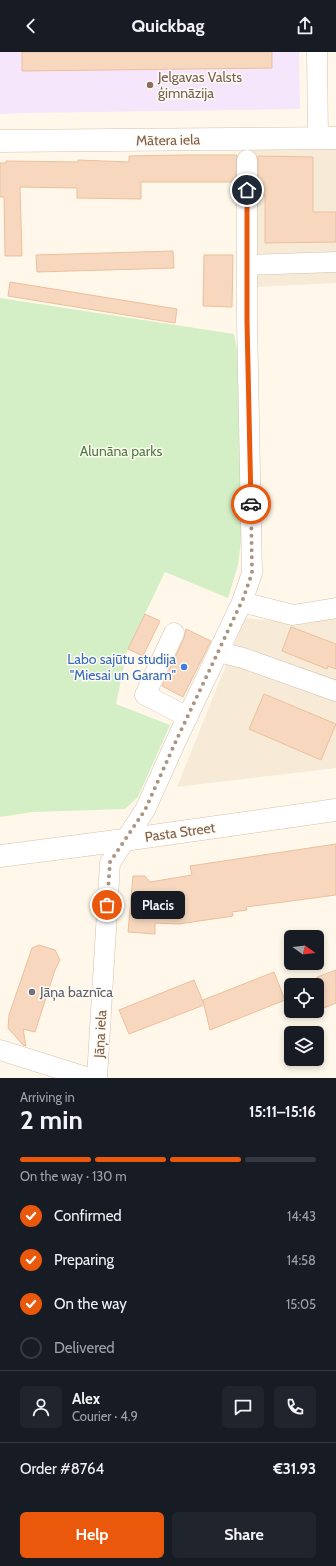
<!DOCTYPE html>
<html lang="en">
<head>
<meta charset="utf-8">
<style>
	body { margin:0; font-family:Cabin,sans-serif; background:#20242c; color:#f1f3f6; height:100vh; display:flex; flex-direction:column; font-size:15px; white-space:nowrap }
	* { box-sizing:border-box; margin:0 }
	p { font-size:13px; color:#9ea1a6 }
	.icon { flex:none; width:22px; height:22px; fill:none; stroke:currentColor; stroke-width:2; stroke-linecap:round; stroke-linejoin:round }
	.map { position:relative; height:1026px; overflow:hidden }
	.sheet { display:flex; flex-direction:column; background:#171b24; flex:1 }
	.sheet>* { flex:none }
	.needle { width:26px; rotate:105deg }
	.tools { position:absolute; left:284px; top:878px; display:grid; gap:8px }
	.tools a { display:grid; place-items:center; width:40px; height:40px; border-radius:6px; background:#171b24; box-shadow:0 2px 6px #0003; font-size:20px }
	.pin { position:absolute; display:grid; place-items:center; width:34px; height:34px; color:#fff; margin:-17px; border:2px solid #fff; border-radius:50%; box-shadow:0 1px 4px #0007 }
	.courier { position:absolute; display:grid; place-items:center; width:40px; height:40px; margin:-20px; border:3px solid #ea580c; border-radius:50%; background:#fff; color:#222; box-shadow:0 1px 5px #0007 }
	.bubble { position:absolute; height:28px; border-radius:6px; background:#171b24; box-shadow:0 2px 6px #0003; font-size:13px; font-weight:700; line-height:28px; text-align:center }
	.summary em { font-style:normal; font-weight:700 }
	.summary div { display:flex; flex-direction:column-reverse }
	.summary { display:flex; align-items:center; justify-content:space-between; height:68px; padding:0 20px }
	h1 { font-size:26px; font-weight:700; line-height:30px }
	.bar { display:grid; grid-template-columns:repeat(4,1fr); gap:6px 4px; align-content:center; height:48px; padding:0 20px }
	.bar i { height:5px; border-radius:3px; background:#363941 }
	.bar .selected { background:#ea580c }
	.bar p { grid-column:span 4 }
	.line { display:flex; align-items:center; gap:10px; padding:0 20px; border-top:1px solid #363941 }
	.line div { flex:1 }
	.round { display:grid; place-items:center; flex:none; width:42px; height:42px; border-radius:6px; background:#20242c }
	ol { padding:0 20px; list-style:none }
	li { display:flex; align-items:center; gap:12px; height:44px }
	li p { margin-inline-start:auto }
	li .icon { padding:4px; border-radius:50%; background:#ea580c; color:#fff; stroke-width:4 }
	li:last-child { color:#9ea1a6 }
	li i { width:22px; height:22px; border:2px solid #363941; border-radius:50% }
	.primary-button { display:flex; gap:8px; margin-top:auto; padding:8px 20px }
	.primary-button a { flex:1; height:46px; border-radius:6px; background:#ea580c; color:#fff; font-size:16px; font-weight:700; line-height:46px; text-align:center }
	.primary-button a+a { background:#20242c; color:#f1f3f6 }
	header { display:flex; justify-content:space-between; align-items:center; height:52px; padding:0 20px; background:#171b24; font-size:18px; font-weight:700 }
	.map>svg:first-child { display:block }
	.residential { fill:#f7ead7 }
	.education { fill:#f5e6fc }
	.green { fill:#d4efc6 }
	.building { fill:#f7d8be; stroke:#ecbf9d }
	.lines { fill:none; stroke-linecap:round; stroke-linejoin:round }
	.street-casing { stroke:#d4c0ad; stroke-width:21 }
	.secondary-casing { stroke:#d7c0aa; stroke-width:23 }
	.street { stroke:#fff; stroke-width:20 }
	.secondary { stroke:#fff; stroke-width:22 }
	.done { stroke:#ab9481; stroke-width:4; stroke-dasharray:0 7.2 }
	.route { stroke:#ea580c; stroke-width:5 }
	.education-dot { fill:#8d6e63; stroke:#fffbf3; stroke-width:1.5 }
	.shop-dot { fill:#3f7fe0; stroke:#fffbf3; stroke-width:1.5 }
	.worship-dot { fill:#6b7280; stroke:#fffbf3; stroke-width:1.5 }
	.labels { text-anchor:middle; stroke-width:3; stroke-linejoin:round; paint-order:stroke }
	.education-label { font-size:14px; fill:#785e54; stroke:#fffbf3; text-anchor:start }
	.street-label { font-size:14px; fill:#7e5e49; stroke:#fffbf3 }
	.park-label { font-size:14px; fill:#4c7f3c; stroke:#fffbf3 }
	.shop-label { font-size:14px; fill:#366cbe; stroke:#fffbf3; text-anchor:end }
	.worship-label { font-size:14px; fill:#5b616d; stroke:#fffbf3; text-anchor:start }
</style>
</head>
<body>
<header><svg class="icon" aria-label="back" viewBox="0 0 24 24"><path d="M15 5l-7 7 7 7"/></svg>Quickbag<svg class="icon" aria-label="share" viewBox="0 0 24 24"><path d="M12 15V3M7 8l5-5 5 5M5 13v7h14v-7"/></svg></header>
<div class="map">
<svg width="336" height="1026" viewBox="0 0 336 1026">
	<rect width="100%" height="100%" fill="#fff8ea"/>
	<path class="residential" d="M336,94V231L257,235L253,95Z
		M336,564V716L177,735L245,566L286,570Z"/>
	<path class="education" d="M0,0H299L300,57L26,61L0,62Z"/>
	<path class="green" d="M0,246L234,282L238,302L243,472L238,513L228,546L165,520L127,599L116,652L170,673L138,745L125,757L33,760L0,765Z"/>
	<path class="building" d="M22,0H272V16L22,19Z
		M184,103H237L236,130H141V147L77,146V136L20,135L22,204H5L4,145H0V111H6V109L78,110V108L129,110V104Z
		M258,104L313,105V160H336V190L265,191V143L258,142Z
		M173,199L174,216L37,220L36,203Z
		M204,203H233L232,255L203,254Z
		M10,230L177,257L175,271L8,244Z
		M145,562L160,569L143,604L128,597Z
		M291,575L336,592V617L328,614L327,617L282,599Z
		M186,577L211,589L183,645L162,634L184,586Z
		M264,642L336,672L321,708L249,677Z
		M336,792V843L246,855L247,858L232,860L233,864L179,872L155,871V882L128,880L133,824H145L150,830L192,823L190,814Z
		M39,893L55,898L60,908L55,918L35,980L23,977L26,994L23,993L8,976L9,963L32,896Z
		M336,918V951L317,959V925Z
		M274,920L285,948L210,978L204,953L129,982L119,958L194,928L204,952L203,948Z"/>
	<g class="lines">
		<g class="street-casing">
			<path id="street" d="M317,0L318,86
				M247,213L336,210
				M242,550L293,563L336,556
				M174,581L145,643L188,665
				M219,600L243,606L336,639
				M0,998L89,1026
				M97,1026L110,811L145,758L176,689L242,550L252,521L247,269V108"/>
		</g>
		<g class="secondary-casing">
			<path id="secondary" d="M0,89L336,86
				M0,804L124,788L336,758"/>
		</g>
		<use href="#street" class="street"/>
		<use href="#secondary" class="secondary"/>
	</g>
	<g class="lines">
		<path class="done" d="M107,853L110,810L145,758L176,689L243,547L252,521L251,452"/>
		<path class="route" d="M247,138V269L251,452"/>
	</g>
	<circle class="education-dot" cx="150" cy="33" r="4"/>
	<circle class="shop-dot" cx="184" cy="615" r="4"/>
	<circle class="worship-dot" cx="32" cy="940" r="4"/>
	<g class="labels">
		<g class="education-label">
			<text x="158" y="30">Jelgavas Valsts<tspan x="158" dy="16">ģimnāzija</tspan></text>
		</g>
		<g class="street-label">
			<text transform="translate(168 88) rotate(-1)" y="5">Mātera iela</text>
			<text transform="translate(180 780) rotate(-8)" y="5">Pasta Street</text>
			<text transform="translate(100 982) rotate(-87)" y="5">Jāņa iela</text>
		</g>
		<g class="park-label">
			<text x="121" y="404">Alunāna parks</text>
		</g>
		<g class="shop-label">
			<text x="176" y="612">Labo sajūtu studija<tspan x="176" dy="16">"Miesai un Garam"</tspan></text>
		</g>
		<g class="worship-label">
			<text x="40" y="945">Jāņa baznīca</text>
		</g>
	</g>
</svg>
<div class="tools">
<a><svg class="needle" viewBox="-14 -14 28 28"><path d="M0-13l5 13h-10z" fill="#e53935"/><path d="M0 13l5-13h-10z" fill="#9ea1a6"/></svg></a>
<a><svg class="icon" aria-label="locate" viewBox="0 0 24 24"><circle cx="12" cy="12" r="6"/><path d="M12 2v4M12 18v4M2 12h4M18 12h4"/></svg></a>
<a><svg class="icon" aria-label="layers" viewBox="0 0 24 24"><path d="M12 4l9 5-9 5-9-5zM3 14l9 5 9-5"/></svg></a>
</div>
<div class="pin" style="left:107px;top:853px;background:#ea580c"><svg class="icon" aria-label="bag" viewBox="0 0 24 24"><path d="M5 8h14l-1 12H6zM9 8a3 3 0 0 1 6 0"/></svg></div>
<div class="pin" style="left:247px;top:138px;background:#1f2937"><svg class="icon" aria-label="home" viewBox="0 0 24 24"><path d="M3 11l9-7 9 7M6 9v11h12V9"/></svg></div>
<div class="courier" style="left:251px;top:452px"><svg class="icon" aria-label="car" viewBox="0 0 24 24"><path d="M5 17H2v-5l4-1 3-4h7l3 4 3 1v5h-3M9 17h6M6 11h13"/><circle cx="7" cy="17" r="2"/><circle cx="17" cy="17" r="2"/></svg></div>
<div class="bubble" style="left:131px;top:839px;width:54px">Placis</div>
</div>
<section class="sheet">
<div class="summary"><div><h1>2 min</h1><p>Arriving in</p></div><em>15:11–15:16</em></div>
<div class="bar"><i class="selected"></i><i class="selected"></i><i class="selected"></i><i></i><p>On the way · 130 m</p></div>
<ol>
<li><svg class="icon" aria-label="check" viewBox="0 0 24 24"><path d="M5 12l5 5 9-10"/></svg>Confirmed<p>14:43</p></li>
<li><svg class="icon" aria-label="check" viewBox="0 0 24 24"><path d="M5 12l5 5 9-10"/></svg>Preparing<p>14:58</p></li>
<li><svg class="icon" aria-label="check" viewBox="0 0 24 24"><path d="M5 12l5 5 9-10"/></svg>On the way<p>15:05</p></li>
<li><i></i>Delivered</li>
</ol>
<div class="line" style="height:72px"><a class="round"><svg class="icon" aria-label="person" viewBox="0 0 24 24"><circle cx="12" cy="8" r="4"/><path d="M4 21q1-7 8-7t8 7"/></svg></a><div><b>Alex</b><p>Courier · 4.9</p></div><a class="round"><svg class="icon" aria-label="chat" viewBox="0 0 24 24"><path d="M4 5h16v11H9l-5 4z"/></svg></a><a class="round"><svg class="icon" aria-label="phone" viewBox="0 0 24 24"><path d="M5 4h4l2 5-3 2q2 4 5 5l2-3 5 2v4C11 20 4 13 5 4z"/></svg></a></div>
<div class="line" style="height:52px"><div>Order #8764</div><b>€31.93</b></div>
<div class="primary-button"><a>Help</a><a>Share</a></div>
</section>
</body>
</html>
